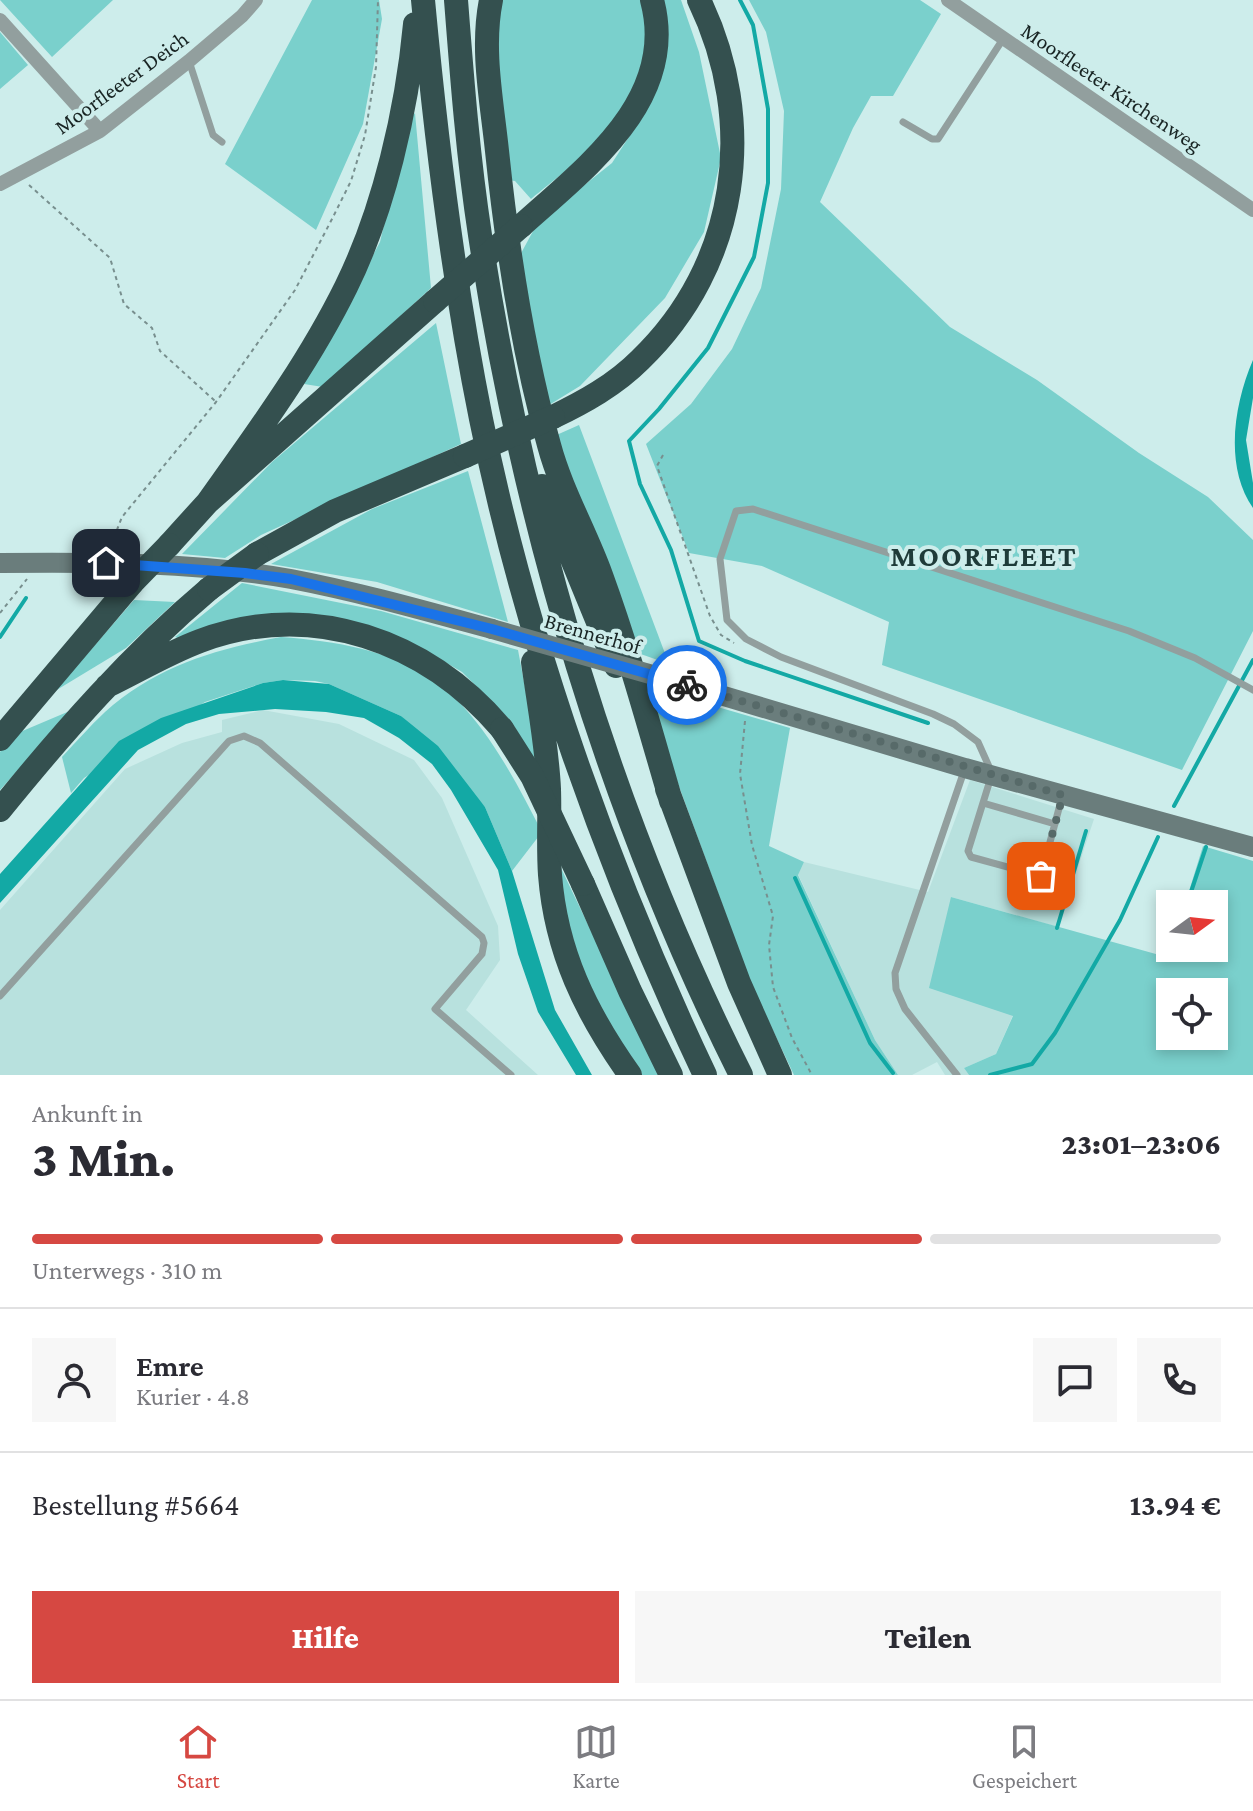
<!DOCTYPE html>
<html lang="de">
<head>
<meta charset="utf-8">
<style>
	body { margin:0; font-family:"Crimson Pro",serif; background:#f7f7f7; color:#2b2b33; height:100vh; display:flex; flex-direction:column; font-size:30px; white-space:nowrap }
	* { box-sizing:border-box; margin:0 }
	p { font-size:26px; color:#7c7c81 }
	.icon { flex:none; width:44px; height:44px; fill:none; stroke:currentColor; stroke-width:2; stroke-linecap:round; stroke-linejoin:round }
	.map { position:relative; height:1075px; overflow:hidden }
	.side { display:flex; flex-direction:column; background:#fff; flex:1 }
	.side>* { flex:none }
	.needle { width:52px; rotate:75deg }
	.fabs { position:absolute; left:1156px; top:890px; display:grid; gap:16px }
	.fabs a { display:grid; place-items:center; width:72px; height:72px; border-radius:0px; background:#fff; box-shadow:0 4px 12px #0003; font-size:40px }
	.pin { position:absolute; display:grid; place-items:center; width:68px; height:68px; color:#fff; margin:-34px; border-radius:16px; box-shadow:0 4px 12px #0006 }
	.courier { position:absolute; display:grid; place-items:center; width:80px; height:80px; margin:-40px; border:6px solid #1a73e8; border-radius:50%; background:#fff; color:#222; box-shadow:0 2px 10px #0007 }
	.summary em { font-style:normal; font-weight:800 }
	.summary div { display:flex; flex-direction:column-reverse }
	.summary { display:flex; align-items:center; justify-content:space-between; height:136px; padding:0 32px }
	h1 { font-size:52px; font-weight:800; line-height:60px }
	.bar { display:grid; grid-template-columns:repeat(4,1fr); gap:12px 8px; align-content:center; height:96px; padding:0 32px }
	.bar i { height:10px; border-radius:6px; background:#e1e1e2 }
	.bar .on { background:#d64842 }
	.bar p { grid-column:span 4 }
	.line { display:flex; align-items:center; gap:20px; padding:0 32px; border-top:2px solid #e1e1e2 }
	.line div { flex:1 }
	.round { display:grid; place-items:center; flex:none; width:84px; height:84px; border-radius:0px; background:#f7f7f7 }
	.cta { display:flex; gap:16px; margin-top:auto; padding:16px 32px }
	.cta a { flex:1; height:92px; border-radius:0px; background:#d64842; color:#fff; font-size:32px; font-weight:800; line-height:92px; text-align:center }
	.cta a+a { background:#f7f7f7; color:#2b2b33 }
	.tabs { display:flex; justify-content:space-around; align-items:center; height:112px; border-top:2px solid #e1e1e2; background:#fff; font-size:22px; color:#7c7c81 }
	.tabs a { display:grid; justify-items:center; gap:4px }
	.tabs .on { color:#d64842 }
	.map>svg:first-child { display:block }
	.built { fill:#b8e1de }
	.green { fill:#7ad0cc; fill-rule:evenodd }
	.water { fill:#13a9a5 }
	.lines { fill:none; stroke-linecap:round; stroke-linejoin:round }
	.stream { stroke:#13a9a5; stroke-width:4 }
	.path { stroke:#788f8e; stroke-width:2; stroke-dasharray:4 4; stroke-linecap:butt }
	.lane { stroke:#929f9e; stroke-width:7 }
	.street { stroke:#929f9e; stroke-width:14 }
	.secondary { stroke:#6a7d7c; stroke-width:20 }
	.highway { stroke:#34504f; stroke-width:24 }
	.secondary-bridge { stroke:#6a7d7c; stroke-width:20 }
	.highway-bridge { stroke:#34504f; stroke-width:24 }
	.done { stroke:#576a69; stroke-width:8; stroke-dasharray:0 14.4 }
	.route { stroke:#1a73e8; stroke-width:10 }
	.labels { text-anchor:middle; stroke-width:8; stroke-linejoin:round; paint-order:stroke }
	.street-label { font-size:22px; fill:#182423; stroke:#cdedeb }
	.district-label { font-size:30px; font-weight:bold; letter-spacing:2px; fill:#1f3b39; stroke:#cdedeb }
</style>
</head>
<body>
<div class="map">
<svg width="1253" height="1075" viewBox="0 0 1253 1075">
	<rect width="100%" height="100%" fill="#cdedeb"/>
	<path class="built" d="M263,710L339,724L414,760L442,798L498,926L500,960L466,1010L538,1075H0V910L125,769L182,743L222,732V720Z
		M970,780L1094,819L1058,927L951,897L1013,1015L996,1054L964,1068L969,1075H945L937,1062L912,1075H898L875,1040L798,874L804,862L928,892Z"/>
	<path class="green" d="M0,0H113L52,57Z
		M312,0H379L382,19L363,124L316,230L225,164Z
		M499,0H644C645,18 648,38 646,56C639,117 575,163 531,199L515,181L508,180L495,69Z
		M662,0H681L699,52L721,158L704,232L665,298L580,386L549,405L519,257L538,222L612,163L645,112L665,53L667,15Z
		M749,0H920L941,14L893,96H871L853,128L820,202L950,327L1037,380L1139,453L1208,497L1253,540V631L1182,770L882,665L889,622L762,566L689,553L646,444L691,404L732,349L761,288L781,189L784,111L766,32Z
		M0,32L28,65L0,89Z
		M415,113L431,288L323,387L304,384L380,242L408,121Z
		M436,323L461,444L261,535L225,558L182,554L272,462Z
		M579,425L669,664L635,652L552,437Z
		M468,471L508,622L377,582L271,564L372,509Z
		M242,583L381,611L518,650L537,751L535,761L511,721L462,672L421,648L346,623L180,639L175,637Z
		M134,600L175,602L126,648L55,691Z
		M281,637C335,641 392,650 438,682C445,686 450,694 456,699C494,738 517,784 542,832L512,871L485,807L401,716L329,684L315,681L283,680L263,683L205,702L84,778L71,793L62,757C76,742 90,726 105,712C156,666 216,649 281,637Z
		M642,685L790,728L769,846L804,862L798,875L875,1040L898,1075H794L752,986Z
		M72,710L0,790V752L13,735Z
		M1203,846L1253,861V1075H969L964,1068L996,1054L1013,1016L929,988L951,897L1163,956L1170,940V948H1214V904H1185ZM1170,992H1214V1036H1170Z
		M560,866L660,1075H640L609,1033L570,943Z"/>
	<path class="water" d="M1253,360V398L1246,440L1253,483V508C1224,466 1234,404 1253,360Z
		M283,680L329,684L401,716L438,746L485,807L512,871L555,1010L592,1075H576L538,1012L518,954L498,870L451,790L432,764L399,738L364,718L326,712L275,709L219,714L186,724L138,750L0,903V874L119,741L161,718L263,683Z"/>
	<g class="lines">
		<path class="stream" d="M740,0L753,25L768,109V183L754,257L708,348L659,409L629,441L640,484L671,550L699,641L745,661L928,723
			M0,637L26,598
			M1174,806L1253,660
			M795,878L870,1043L893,1073
			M1187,904L1206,847
			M1057,928L1086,831
			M1166,955L1170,946
			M990,1075L1032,1064L1055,1033L1120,920L1158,837"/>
		<path class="path" d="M29,185L110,258L124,304L152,328L160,351L215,401
			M663,455L657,466L710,616L721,635L734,643
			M111,545L122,517L216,402L295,290L332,219L351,181L365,135L376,67L378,0
			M0,613L27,579
			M745,721L740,774L752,845L773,916L769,945L773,987L792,1038L812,1075"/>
		<path class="lane" d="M189,61L213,135L222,142
			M903,122L932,139H938L1003,39
			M991,771L978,742L954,724L933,714L781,657L746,639L727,620L720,559L736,511L753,509L1129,631L1195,658L1253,690
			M991,777L968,851L971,857L1041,876L1062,797
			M983,803L1055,824
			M0,996L229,741L244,736L260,743L482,937L484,943L482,954L435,1009L511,1075
			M957,1075L905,1009L896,989L895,973L964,771"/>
		<path class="street" d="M948,0L1253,210
			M0,20L100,131
			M0,184L100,131L189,61L242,16L256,0"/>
		<path class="secondary" d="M0,563C96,562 196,562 291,579C359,592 426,611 492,629
			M660,677L965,768L1253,847"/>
		<path class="highway" d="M423,0C436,140 453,280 481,419C526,642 608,870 705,1075
			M456,0C462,78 468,157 480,235C524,525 609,812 741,1075
			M491,0C481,49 492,102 497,151C507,247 523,352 549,445C561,490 585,531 601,575C628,649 649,726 671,801
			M521,226C585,168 679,100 652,0
			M553,417C584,402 615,385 640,360C739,265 758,122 699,0
			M542,486L616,666
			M208,502C257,433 308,364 346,287C384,210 407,110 415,24
			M169,545L208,502L435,301
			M257,554L335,511L465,456
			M533,662C539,705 547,747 549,789C550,818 548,846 550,875C556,952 586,1013 630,1075
			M107,686C138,671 168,653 200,641C313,599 427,641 502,729
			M0,739L132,583
			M667,789L739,983L780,1075
			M0,810C64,731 131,655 209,589
			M583,884L630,991L671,1075"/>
		<path class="secondary-bridge" d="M492,629L660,677"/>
		<path class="highway-bridge" d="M435,301L521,226
			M465,456L553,417
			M132,583L169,545
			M209,589L257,554
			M502,729L532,776L583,884"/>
	</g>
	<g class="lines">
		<path class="done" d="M687,685L1063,795L1041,876"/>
		<path class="route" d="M106,563L245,573L291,579L492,629L687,685"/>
	</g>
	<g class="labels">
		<g class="street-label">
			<text transform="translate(121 82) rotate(-36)" y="8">Moorfleeter Deich</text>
			<text transform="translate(1112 87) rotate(34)" y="8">Moorfleeter Kirchenweg</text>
			<text transform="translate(593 633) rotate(16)" y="8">Brennerhof</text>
		</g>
		<g class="district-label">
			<text x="984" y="566">MOORFLEET</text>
		</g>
	</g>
</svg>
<div class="fabs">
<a><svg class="needle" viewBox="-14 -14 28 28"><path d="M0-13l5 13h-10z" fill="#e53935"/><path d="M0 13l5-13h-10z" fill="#7c7c81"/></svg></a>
<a><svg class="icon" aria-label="locate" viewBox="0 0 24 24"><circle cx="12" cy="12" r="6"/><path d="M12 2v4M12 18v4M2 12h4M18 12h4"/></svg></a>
</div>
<div class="pin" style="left:1041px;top:876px;background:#ea580c"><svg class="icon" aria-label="bag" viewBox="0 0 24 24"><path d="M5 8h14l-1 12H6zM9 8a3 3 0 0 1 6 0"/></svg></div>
<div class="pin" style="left:106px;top:563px;background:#1f2937"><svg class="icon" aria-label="home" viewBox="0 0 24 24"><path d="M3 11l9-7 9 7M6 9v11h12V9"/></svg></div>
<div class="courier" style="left:687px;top:685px"><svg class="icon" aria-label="bike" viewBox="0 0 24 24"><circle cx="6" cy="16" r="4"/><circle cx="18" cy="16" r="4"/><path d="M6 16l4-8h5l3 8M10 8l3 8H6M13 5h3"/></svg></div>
</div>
<section class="side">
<div class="summary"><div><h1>3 Min.</h1><p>Ankunft in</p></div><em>23:01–23:06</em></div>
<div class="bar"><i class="on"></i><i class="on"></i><i class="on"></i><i></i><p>Unterwegs · 310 m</p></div>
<div class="line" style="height:144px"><a class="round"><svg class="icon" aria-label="person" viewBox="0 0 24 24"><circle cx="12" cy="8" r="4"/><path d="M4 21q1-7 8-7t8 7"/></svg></a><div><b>Emre</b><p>Kurier · 4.8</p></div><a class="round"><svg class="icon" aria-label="chat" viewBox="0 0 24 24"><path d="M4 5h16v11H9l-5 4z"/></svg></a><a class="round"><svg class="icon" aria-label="phone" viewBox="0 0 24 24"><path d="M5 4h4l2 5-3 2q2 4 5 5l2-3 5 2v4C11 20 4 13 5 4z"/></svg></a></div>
<div class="line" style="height:104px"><div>Bestellung #5664</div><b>13.94 €</b></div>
<div class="cta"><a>Hilfe</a><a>Teilen</a></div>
</section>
<nav class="tabs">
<a class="on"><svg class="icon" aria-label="home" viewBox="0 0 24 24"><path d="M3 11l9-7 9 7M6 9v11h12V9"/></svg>Start</a>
<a><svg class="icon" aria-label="map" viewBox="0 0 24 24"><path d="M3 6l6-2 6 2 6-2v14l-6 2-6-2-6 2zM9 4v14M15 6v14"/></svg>Karte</a>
<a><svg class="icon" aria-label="saved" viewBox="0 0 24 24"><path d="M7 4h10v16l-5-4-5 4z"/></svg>Gespeichert</a>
</nav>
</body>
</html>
